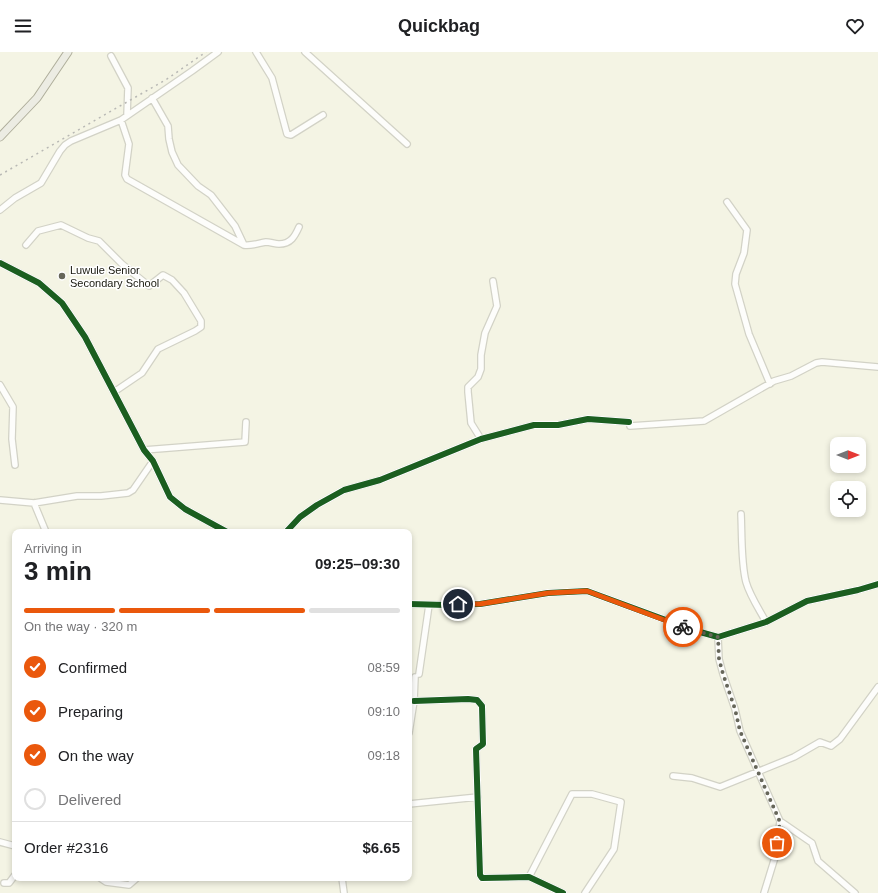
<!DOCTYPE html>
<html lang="en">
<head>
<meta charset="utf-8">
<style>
	body { margin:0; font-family:Helvetica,sans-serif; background:#f2f2f2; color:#202124; height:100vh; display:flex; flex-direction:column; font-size:15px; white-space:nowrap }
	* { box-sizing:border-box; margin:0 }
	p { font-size:13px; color:#757577 }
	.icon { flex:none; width:22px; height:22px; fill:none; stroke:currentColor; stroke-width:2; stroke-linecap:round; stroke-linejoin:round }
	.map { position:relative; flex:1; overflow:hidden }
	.details { position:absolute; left:12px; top:477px; width:400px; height:352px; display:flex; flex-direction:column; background:#fff; border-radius:8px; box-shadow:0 2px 6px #0003 }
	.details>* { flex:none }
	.needle { width:26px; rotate:90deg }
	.tools { position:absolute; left:830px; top:385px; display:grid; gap:8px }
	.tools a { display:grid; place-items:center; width:36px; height:36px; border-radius:8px; background:#fff; box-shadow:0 2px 6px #0003; font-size:20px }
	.pin { position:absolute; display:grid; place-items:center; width:34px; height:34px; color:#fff; margin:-17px; border:2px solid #fff; border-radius:50%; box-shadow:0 1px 4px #0007 }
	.courier { position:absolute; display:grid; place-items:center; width:40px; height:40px; margin:-20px; border:3px solid #ea580c; border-radius:50%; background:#fff; color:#222; box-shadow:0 1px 5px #0007 }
	.headline em { font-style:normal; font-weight:800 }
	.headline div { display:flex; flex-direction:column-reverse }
	.headline { display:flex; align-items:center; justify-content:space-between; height:68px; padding:0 12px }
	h1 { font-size:26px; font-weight:800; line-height:30px }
	.bar { display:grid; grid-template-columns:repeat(4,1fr); gap:6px 4px; align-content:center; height:48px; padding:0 12px }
	.bar i { height:5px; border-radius:3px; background:#e0e0e0 }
	.bar .active { background:#ea580c }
	.bar p { grid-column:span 4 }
	.line { display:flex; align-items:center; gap:10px; padding:0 12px; border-top:1px solid #e0e0e0 }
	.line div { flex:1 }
	ol { padding:0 12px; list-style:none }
	li { display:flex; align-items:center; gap:12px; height:44px }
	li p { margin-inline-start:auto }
	li .icon { padding:4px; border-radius:50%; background:#ea580c; color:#fff; stroke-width:4 }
	li:last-child { color:#757577 }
	li i { width:22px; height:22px; border:2px solid #e0e0e0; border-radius:50% }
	header { display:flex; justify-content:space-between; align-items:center; height:52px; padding:0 12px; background:#fff; font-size:18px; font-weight:800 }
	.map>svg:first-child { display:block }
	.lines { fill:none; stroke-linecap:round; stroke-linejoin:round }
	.minor-casing { stroke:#d2d2c6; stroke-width:8 }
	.major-casing { stroke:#afae9b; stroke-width:9 }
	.minor { stroke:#fdfdfb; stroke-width:5.5 }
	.major { stroke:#ecece3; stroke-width:7 }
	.rail { stroke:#b8b8b4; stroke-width:1.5; stroke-dasharray:2 4; stroke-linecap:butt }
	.cycleway-casing { stroke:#fff; stroke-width:8 }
	.cycleway { stroke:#1b5e20; stroke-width:6 }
	.done { stroke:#66665a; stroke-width:4; stroke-dasharray:0 7.2 }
	.route { stroke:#ea580c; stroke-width:5 }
	.poi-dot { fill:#66665a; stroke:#fff; stroke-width:1.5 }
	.labels { text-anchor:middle; stroke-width:3; stroke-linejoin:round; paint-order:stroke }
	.poi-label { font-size:11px; fill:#19190f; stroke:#fff; text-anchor:start }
</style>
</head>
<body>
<header><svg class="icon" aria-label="menu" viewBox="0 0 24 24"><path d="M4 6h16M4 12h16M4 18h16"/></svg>Quickbag<svg class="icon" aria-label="heart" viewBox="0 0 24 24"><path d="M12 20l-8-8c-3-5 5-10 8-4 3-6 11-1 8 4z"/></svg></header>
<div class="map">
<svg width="878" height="841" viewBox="0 0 878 841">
	<rect width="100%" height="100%" fill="#f4f4e4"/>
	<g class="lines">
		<g class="minor-casing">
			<path id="minor" d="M256,0L272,26L287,82L291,83L323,63
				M305,0L407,92
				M111,4L128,36L127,63
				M152,46L168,74L169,87L172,100L178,113L198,134L211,143L235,174L244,193
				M121,68L129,92L125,123L127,127L244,193C252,194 259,191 266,190C270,190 275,192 279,192C291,192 295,184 299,175
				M727,150L747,178L744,201L736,222L735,232L749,282L770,332
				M0,158L15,146L41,131L60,99L65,93L71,89L121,68L192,19L218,0
				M26,193L38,179L61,173L88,186L99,189L122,212L149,234L163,223L172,228L184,241L201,269V275L195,279L158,297L142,321L114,340
				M0,211L39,231L62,251L85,285L144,398L153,409L170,445L185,457L227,480
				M0,333L13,355L12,387L15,413
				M630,374L704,369L774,329L791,324L816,311L822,310L878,315
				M481,387L471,371L468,340V335L478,325L481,317V303L485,281L497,254L493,229
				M144,398L245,390L246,370
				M0,448L34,451L77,444H101L128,441L133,438L153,409
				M34,451L46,480
				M741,462C742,482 741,511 746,530C750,544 759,557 766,570
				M286,480L300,465L317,453L344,438L380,428L481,387L534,373H558L588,367L629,370
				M409,552L446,553L480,552L548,541L587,539L693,578L718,585L766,570L807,549L858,538L878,532
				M718,585L719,607L723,622L735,657L740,679L780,769L812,791L818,809L855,841
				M419,622L429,553
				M414,649L468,647L477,648L482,654L483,692L476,697L480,823L482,826L529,825L563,841
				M409,681L414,649L415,625
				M673,724L692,726L720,735L794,705L820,690L831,694L840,687L878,635
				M409,752L478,745
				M0,790L15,794
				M529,825L572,742H592L621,750L614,797L585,841
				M100,826L106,830L129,833L137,826
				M342,826L344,841
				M4,831H9L15,823
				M764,841L776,802L780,769"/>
		</g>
		<g class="major-casing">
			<path id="major" d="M0,85L37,46L68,0"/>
		</g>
		<use href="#minor" class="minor"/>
		<use href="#major" class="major"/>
		<path class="rail" d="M0,123L167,27L206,0"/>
		<g class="cycleway-casing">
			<path id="cycleway" d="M0,211L39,231L62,251L85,285L144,398L153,409L170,445L185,457L227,480
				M286,480L300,465L317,453L344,438L380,428L481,387L534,373H558L588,367L629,370
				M409,552L446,553L480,552L548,541L587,539L693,578L718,585L766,570L807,549L858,538L878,532
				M414,649L468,647L477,648L482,654L483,692L476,697L480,823L482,826L529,825L563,841"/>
		</g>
		<use href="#cycleway" class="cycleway"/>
	</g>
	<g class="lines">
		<path class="done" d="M683,575L718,585L719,607L723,622L735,657L740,679L780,770L777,791"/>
		<path class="route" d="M458,552H480L548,541L587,539L683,575"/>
	</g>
	<circle class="poi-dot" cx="62" cy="224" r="4"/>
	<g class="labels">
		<g class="poi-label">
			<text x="70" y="222">Luwule Senior<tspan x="70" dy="13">Secondary School</tspan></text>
		</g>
	</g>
</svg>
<div class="tools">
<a><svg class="needle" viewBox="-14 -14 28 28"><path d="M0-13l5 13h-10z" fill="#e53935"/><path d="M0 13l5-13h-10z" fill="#757577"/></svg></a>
<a><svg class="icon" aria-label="locate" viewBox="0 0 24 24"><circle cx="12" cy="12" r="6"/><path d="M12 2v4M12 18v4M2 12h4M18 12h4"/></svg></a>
</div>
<div class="pin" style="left:777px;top:791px;background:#ea580c"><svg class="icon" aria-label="bag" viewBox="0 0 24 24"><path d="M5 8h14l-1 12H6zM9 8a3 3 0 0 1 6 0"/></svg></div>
<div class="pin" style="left:458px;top:552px;background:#1f2937"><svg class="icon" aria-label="home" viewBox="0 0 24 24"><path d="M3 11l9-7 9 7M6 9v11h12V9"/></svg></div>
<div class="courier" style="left:683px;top:575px"><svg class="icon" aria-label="bike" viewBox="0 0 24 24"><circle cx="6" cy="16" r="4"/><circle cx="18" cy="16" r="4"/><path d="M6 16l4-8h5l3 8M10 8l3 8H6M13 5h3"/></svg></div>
<section class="details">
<div class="headline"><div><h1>3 min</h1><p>Arriving in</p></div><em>09:25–09:30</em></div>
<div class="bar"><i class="active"></i><i class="active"></i><i class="active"></i><i></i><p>On the way · 320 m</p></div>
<ol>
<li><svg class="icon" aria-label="check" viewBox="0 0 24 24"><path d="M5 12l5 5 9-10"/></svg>Confirmed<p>08:59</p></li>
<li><svg class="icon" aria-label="check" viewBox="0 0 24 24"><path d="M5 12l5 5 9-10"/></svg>Preparing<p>09:10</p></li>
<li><svg class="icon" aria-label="check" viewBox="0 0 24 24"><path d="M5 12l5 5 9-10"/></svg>On the way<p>09:18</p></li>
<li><i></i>Delivered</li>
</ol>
<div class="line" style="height:52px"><div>Order #2316</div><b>$6.65</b></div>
</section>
</div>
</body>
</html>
